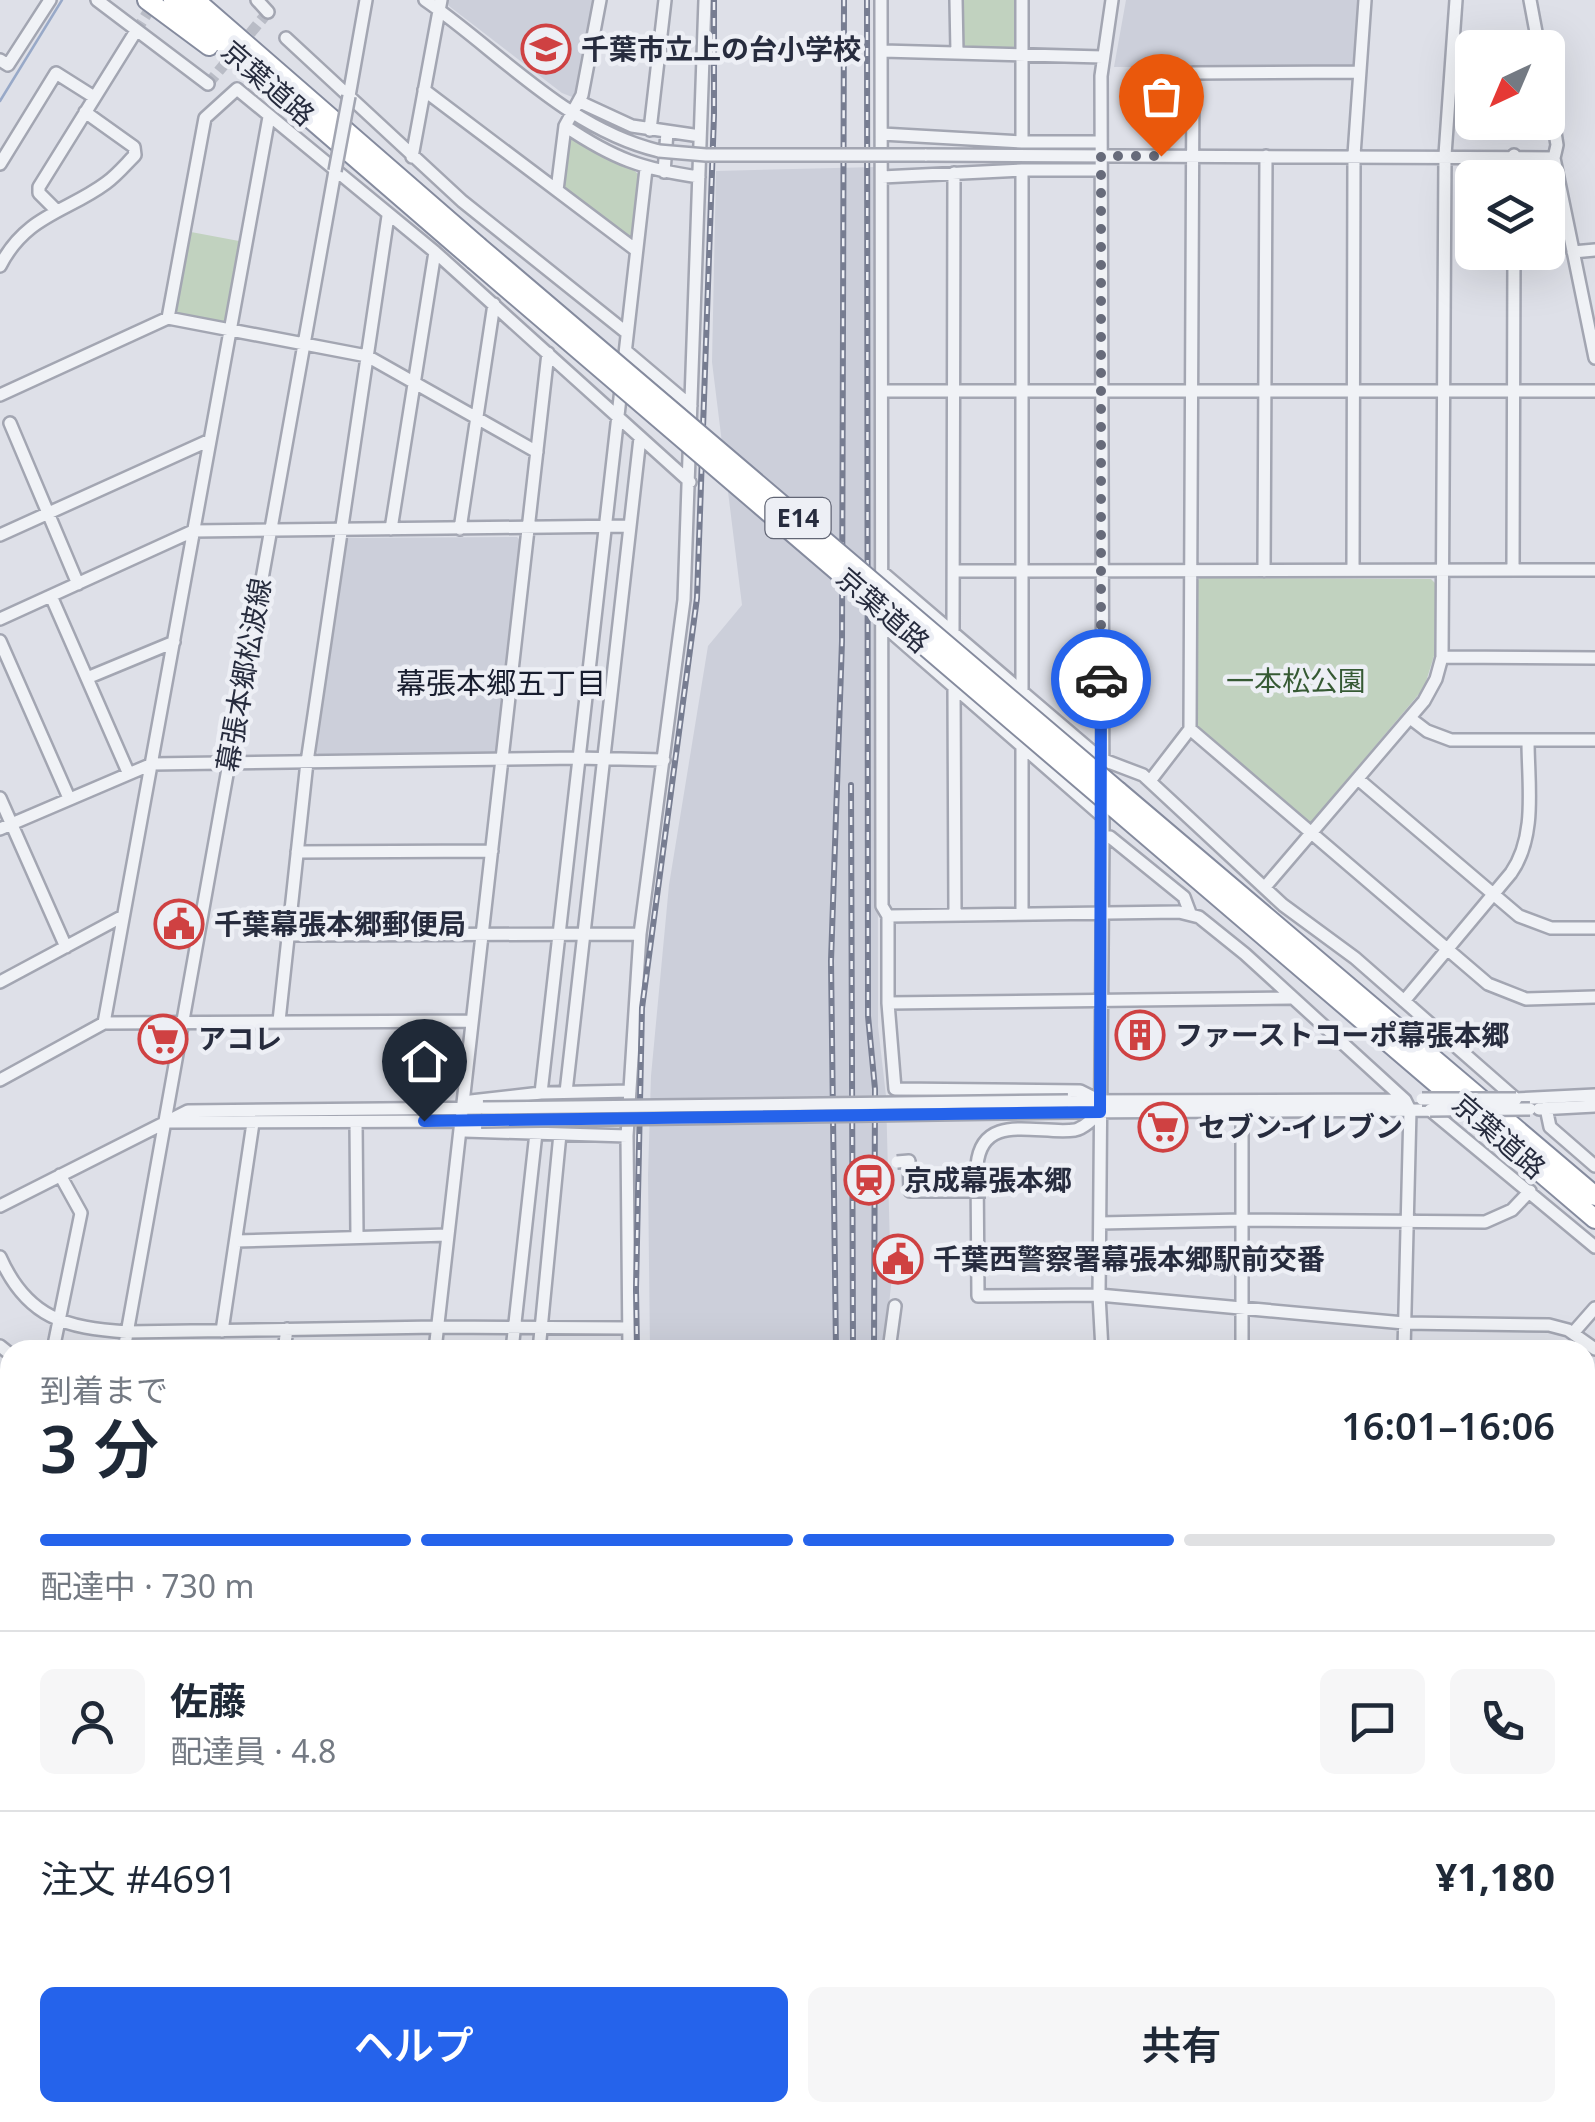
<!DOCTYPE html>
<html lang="ja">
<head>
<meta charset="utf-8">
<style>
	body { margin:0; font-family:"Noto Sans","Noto Sans JP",sans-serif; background:#f6f6f7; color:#1f2937; height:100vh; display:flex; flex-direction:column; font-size:38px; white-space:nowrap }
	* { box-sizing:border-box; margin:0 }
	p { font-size:32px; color:#747a83 }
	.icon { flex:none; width:55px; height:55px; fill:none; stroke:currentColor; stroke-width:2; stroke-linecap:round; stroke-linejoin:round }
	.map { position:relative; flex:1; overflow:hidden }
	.sheet { position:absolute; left:0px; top:1340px; width:1595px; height:782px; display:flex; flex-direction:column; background:#fff; border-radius:30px 30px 0 0; box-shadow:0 10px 40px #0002 }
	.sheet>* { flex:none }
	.needle { width:65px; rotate:224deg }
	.controls { position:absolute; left:1455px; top:30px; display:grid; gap:20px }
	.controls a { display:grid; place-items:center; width:110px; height:110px; border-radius:15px; background:#fff; box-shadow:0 10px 40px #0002; font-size:50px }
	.pin { position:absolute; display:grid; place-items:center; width:85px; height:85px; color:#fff; margin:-102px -42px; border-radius:50% 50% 50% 0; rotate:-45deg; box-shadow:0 0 10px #0007 }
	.pin .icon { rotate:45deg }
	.courier { position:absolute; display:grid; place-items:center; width:100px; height:100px; margin:-50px; border:8px solid #2563eb; border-radius:50%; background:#fff; color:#222; box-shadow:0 2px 12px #0007 }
	.overview em { font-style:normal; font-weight:600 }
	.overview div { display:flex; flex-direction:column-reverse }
	.overview { display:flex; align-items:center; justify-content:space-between; height:170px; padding:0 40px }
	h1 { font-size:65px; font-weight:600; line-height:75px }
	.bar { display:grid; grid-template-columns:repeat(4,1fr); gap:15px 10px; align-content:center; height:120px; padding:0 40px }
	.bar i { height:12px; border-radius:8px; background:#e0e1e3 }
	.bar .selected { background:#2563eb }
	.bar p { grid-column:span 4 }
	.line { display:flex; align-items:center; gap:25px; padding:0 40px; border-top:2px solid #e0e1e3 }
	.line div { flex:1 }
	.round { display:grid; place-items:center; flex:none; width:105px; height:105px; border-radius:15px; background:#f6f6f7 }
	.cta { display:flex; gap:20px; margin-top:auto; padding:20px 40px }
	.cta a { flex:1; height:115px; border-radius:15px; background:#2563eb; color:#fff; font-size:40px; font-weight:600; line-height:115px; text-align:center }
	.cta a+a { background:#f6f6f7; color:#1f2937 }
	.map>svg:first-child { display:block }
	.built { fill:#cccfda }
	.green { fill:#c1d2bf }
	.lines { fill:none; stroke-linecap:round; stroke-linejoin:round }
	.stream { stroke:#98a9c8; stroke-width:2.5 }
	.minor-tunnel { stroke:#b9bcc6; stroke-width:11; stroke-dasharray:11 5.5; stroke-linecap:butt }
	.minor-casing { stroke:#a3a6b2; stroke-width:16 }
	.highway-casing { stroke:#858b9e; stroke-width:22 }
	.minor { stroke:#f0f2f6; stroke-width:11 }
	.highway { stroke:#fff; stroke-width:18 }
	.rail-casing { stroke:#777d91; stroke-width:6 }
	.rail { stroke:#edeff5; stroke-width:2.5; stroke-dasharray:8; stroke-linecap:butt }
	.minor-bridge-casing { stroke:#a3a6b2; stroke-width:16; stroke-linecap:butt }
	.highway-bridge-casing { stroke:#858b9e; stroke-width:22; stroke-linecap:butt }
	.minor-bridge { stroke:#f0f2f6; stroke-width:11 }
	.highway-bridge { stroke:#fff; stroke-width:18 }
	.done { stroke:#676b7a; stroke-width:10; stroke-dasharray:0 18 }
	.route { stroke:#2563eb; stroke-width:12 }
	.labels { text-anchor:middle; stroke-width:9; stroke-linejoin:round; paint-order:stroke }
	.shield { fill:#edeff5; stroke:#626675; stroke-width:2.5 }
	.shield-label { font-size:25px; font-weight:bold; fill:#272c3e }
	.poi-label { font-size:28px; font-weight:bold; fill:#272c3e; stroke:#edeff5; text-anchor:start }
	.street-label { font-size:28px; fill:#272c3e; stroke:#edeff5 }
	.park-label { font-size:28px; fill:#365a34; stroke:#edeff5 }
	.neighbourhood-label { font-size:30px; fill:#191e2f; stroke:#edeff5 }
</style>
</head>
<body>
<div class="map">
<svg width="1595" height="2122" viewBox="0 0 1595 2122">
	<rect width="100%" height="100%" fill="#dee0e8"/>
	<path class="built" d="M447,0H595L578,93L572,97L562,93L449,6Z
		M1126,0H1360L1356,64L1349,68L1114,67Z
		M877,167L878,1026L886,1096L891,1286L884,1350H650L648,1175L651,1076L669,885L708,646L742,605L712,362L716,171Z
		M517,537L522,542L499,747L494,753L318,754L314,748L343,544L349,538Z"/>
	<path class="green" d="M961,0H1018V44L1012,50L967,48L961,43Z
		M574,137C590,148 632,165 641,177L634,235L627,238L566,191L563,183L568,140Z
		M191,232L239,241L242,246L229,320L223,324L179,316L174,309L187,237Z
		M1200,578L1431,579L1436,584L1434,656L1424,688L1312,821L1305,822L1199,731L1195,724V584Z"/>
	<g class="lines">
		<path class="stream" d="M0,101L62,0"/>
		<path class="minor-tunnel" d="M136,31L155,1
			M208,84L268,12"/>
		<g class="minor-casing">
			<path id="minor" d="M97,0L208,84
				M257,0L268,12
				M425,0C500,52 567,129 659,151
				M881,0L882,906L888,916V1003L895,1089L1080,1091L1100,1101
				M956,0L957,52
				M1022,0V142
				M1530,0L1539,48
				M286,38L462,201L627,333
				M883,51L1103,57
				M0,60L8,65L50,0
				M1548,88L1557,145L1554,158L1595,358
				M424,90L636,250
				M349,96L366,0
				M580,102L632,126L700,136
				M565,126C614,159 642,169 699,177
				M650,130L665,0
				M882,134L1022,142H1101
				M925,155L1554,158
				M412,157L441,0
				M0,164L56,73L94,97
				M1022,170V692
				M664,172L667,132
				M882,177L1022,170H1101
				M1514,178V155
				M557,190L565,126L582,95L600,0
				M55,209L39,193V187L136,31
				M1573,252L1595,250
				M0,266C26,215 67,212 106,183C117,175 126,164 135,155L134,147L85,112
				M168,318L205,118L237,89L435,252L690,482
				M626,351L691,406
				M884,391H1595
				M0,395L168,318L367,356L537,452
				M10,423L78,584
				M391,529L435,252
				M460,529L494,304
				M0,535L210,440
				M1513,569L1514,252
				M1353,570L1354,155L1365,0
				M955,571L1595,570
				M1264,571L1266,156
				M882,572L1101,759L1143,775L1283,905L1355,958L1516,1099L1595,1095
				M51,596L128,772
				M0,619L193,531L629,526
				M883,625L1102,816
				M953,634L954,173
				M0,641L69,798
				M1442,657L1595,658
				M87,678L174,642
				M954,686L955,915
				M1410,718L1427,731L1451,740H1595
				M1190,729L1488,984L1526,999L1595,997
				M1022,744V914
				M1358,779L1519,916L1551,928H1595
				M1150,781L1190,729L1193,73L1359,72
				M0,798L66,947
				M0,829L152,764L577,758L664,760
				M1103,837H1110L1184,897L1190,913
				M297,852L492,851
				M1265,887L1424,701L1436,679L1442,657L1445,155L1456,0
				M888,916L1179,912L1199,917L1245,954L1405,1100L1410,1110L1404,1350
				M288,935L640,934
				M0,982L123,916
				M1404,1001L1511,873C1537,836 1528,784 1528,741
				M888,1003L1291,998
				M279,1021L307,762L388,216
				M104,1023L269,117
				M0,1080L104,1023L472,1021
				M566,1092L640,438
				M541,1093L646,169
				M1068,1101L1404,1100
				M462,1106L471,1101L541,1093L630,1091
				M1546,1108L1550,1127L1595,1166
				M1539,1109L1595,1106
				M1068,1112L1430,1110L1595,1247
				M1100,1112C1093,1119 1084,1128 1075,1130C1038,1135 982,1111 977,1165L978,1296L1099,1295L1404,1323L1549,1325L1568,1330L1595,1349
				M458,1121L465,1131L627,1136
				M168,1122L481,1121
				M356,1122L357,1236
				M0,1206L188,1111L483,1108
				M1100,1223L1242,1220L1485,1222L1512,1210L1530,1191
				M236,1241L448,1235
				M0,1257C27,1318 66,1328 127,1332L437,1327L628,1328
				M222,1331L253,1123
				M1573,1333L1595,1308
				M0,1346L10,1354
				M53,1350L81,1213L60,1175
				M124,1350L335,171
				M284,1350L287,1329
				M435,1350C470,1018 509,686 548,353
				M512,1350L536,1133
				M539,1350L560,1134
				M629,1350L627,1136L640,934L684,600L705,0
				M889,1350L895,1306
				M1102,1350L1099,1295L1103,837L1101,76L1112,0
				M1242,1350V1112
				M0,1384L10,1383
				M1585,1417H1595
				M0,1489L10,1464
				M1585,1511L1595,1509
				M1585,1568L1595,1566
				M0,1660L10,1656
				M0,1685L10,1703
				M1585,1761L1595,1757
				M0,1893L10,1904
				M0,1912L10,1910
				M0,2034L10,2031
				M72,2112L76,2122
				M145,2112L146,2122
				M207,2112V2122
				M275,2112L280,2122
				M319,2112L323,2122
				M752,2112L759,2122
				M1090,2112L1093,2122
				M686,2122L712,2112"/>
		</g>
		<g class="highway-casing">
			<path id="highway" d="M147,0L209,46
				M173,0L474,260
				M195,0L478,246
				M1118,791L1595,1196
				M1112,806L1595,1219"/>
		</g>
		<use href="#minor" class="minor"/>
		<use href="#highway" class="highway"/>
		<g class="rail-casing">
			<path id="rail" d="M867,0L868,1016L875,1089L874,1350
				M851,785L853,1350
				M637,1350L636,1289L642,1008L697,598L714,115V0
				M836,1350L831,961L842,641L844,0
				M791,2112L792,2122
				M835,2122V2112
				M860,2122V2112"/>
		</g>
		<use href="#rail" class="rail"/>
		<g class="minor-bridge-casing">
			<path id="minor-bridge" d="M659,151L706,155H925
				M335,171L349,96
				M1422,1099H1516
				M483,1108L1068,1101
				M1430,1110L1530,1109
				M481,1121L1068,1112
				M897,1162L909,1161L910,1191H986"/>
		</g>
		<g class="highway-bridge-casing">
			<path id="highway-bridge" d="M478,246L1118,791
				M474,260L1112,806"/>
		</g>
		<use href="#minor-bridge" class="minor-bridge"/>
		<use href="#highway-bridge" class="highway-bridge"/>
	</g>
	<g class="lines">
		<path class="done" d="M1101,679V156H1161"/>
		<path class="route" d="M424,1121L1100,1112L1101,679"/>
	</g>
	<defs>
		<g id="school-ring" transform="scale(2.5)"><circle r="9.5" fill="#edeff5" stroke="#cf4142" stroke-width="1.5"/><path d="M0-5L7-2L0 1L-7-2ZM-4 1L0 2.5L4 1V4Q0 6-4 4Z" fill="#cf4142"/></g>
		<g id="civic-ring" transform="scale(2.5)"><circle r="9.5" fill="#edeff5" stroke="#cf4142" stroke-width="1.5"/><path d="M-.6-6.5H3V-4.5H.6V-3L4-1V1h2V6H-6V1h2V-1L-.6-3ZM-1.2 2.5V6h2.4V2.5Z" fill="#cf4142"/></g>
		<g id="building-ring" transform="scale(2.5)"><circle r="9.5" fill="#edeff5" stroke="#cf4142" stroke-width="1.5"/><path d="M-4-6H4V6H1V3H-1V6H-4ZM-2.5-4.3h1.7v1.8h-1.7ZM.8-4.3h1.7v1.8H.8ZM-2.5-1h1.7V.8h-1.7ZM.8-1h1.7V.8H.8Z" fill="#cf4142"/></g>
		<g id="supermarket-ring" transform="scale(2.5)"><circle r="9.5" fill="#edeff5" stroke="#cf4142" stroke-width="1.5"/><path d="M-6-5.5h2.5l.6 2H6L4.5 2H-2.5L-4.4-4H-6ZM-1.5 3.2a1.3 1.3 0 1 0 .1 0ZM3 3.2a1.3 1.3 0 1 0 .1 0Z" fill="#cf4142"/></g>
		<g id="station-ring" transform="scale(2.5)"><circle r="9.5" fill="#edeff5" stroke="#cf4142" stroke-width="1.5"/><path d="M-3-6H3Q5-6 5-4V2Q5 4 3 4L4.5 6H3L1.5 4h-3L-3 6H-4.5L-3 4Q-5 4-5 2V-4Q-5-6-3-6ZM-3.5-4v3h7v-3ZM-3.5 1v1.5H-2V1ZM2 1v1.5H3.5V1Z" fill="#cf4142"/></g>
	</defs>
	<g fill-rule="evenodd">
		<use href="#school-ring" x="546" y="49"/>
		<use href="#civic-ring" x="179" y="924"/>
		<use href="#building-ring" x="1140" y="1035"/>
		<use href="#supermarket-ring" x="163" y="1039"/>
		<use href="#supermarket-ring" x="1163" y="1127"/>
		<use href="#station-ring" x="869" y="1180"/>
		<use href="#civic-ring" x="898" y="1259"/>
	</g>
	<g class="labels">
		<rect class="shield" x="765.5" y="498" width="65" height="40" rx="8"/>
		<g class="shield-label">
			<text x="798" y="527">E14</text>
		</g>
		<g class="poi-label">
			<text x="581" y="59">千葉市立上の台小学校</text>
			<text x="214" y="934">千葉幕張本郷郵便局</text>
			<text x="1175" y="1045">ファーストコーポ幕張本郷</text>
			<text x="198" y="1049">アコレ</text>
			<text x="1198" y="1137">セブン-イレブン</text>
			<text x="904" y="1190">京成幕張本郷</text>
			<text x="933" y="1269">千葉西警察署幕張本郷駅前交番</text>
		</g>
		<g class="street-label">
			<text transform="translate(268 83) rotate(41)" y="10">京葉道路</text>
			<text transform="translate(883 610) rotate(41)" y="10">京葉道路</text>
			<text transform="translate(244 675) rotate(-80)" y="10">幕張本郷松波線</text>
			<text transform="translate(1499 1136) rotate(41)" y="10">京葉道路</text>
		</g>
		<g class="park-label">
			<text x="1296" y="691">一本松公園</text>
		</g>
		<g class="neighbourhood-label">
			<text x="501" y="694">幕張本郷五丁目</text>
		</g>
	</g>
</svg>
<div class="controls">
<a><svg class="needle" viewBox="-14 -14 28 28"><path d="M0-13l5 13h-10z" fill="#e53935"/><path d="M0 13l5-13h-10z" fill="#747a83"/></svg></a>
<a><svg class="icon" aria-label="layers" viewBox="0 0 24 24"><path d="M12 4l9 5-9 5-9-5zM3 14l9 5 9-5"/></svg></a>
</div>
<div class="pin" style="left:1161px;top:156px;background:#ea580c"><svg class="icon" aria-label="bag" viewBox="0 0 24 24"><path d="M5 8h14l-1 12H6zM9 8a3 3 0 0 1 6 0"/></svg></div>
<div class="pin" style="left:424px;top:1121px;background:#1f2937"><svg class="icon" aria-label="home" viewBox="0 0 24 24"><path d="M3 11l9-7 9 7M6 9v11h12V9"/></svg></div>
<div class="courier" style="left:1101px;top:679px"><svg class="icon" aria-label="car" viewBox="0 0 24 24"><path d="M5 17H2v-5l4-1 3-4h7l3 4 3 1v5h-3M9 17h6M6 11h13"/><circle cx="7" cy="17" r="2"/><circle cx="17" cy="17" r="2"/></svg></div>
<section class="sheet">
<div class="overview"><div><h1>3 分</h1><p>到着まで</p></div><em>16:01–16:06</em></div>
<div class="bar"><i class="selected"></i><i class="selected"></i><i class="selected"></i><i></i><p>配達中 · 730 m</p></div>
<div class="line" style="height:180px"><a class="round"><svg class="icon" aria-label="person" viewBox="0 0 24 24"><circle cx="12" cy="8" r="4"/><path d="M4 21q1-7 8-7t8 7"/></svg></a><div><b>佐藤</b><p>配達員 · 4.8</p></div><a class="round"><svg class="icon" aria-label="chat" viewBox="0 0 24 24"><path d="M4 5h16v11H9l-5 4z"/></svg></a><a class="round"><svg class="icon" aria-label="phone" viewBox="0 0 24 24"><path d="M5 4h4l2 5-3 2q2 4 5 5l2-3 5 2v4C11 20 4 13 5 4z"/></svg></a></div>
<div class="line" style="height:130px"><div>注文 #4691</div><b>¥1,180</b></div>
<div class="cta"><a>ヘルプ</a><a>共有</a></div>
</section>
</div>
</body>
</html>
